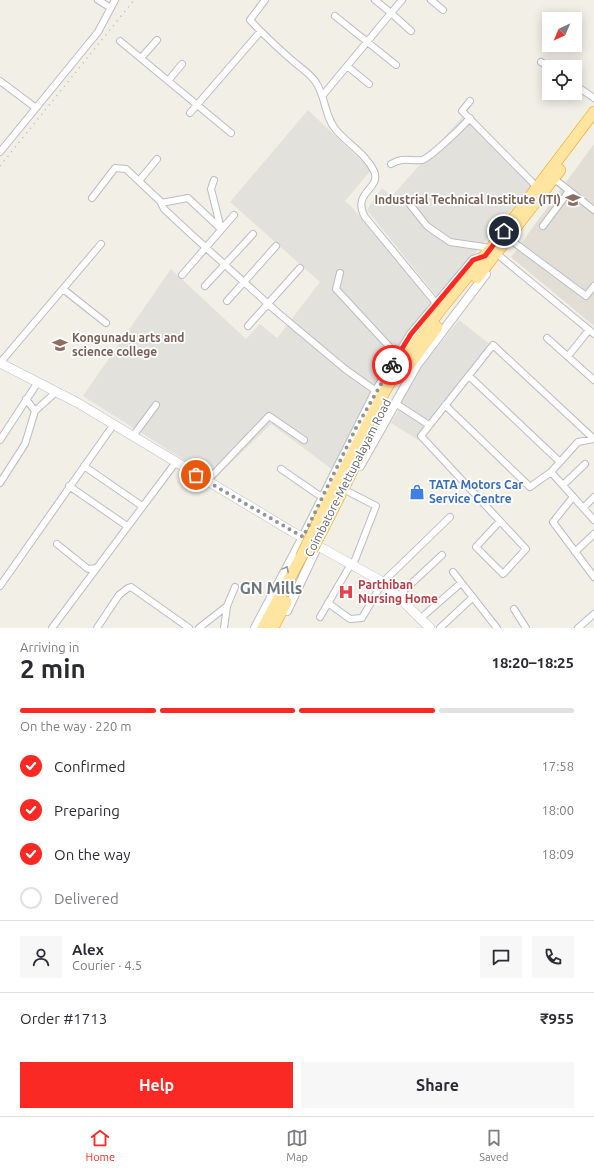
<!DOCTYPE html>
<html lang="en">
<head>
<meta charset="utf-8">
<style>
	body { margin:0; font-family:Ubuntu,sans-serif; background:#f7f7f7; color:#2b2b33; height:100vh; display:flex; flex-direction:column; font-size:15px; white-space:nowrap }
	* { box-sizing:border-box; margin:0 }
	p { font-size:13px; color:#7c7c81 }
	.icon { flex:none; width:22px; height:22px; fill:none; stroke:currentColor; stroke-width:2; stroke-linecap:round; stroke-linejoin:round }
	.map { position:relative; height:628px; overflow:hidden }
	.details { display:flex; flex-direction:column; background:#fff; flex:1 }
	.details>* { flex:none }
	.needle { width:26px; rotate:224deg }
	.buttons { position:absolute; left:542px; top:12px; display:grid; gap:8px }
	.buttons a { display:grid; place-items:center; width:40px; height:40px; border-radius:0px; background:#fff; box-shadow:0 2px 10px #0003; font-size:20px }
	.pin { position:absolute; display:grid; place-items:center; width:34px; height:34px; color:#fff; margin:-17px; border:2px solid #fff; border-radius:50%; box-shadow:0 1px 4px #0007 }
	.courier { position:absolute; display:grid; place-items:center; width:40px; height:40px; margin:-20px; border:3px solid #fb2924; border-radius:50%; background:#fff; color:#222; box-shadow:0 1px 5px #0007 }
	.head em { font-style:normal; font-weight:600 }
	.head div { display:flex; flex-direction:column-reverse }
	.head { display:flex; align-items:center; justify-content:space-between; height:68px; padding:0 20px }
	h1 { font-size:26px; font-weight:600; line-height:30px }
	.bar { display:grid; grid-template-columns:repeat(4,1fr); gap:6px 4px; align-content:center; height:48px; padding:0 20px }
	.bar i { height:5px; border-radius:3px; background:#e1e1e2 }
	.bar .active { background:#fb2924 }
	.bar p { grid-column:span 4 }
	.line { display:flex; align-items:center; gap:10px; padding:0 20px; border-top:1px solid #e1e1e2 }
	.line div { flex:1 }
	.round { display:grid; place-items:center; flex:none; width:42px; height:42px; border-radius:0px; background:#f7f7f7 }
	ol { padding:0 20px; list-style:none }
	li { display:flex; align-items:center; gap:12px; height:44px }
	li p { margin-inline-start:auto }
	li .icon { padding:4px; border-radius:50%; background:#fb2924; color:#fff; stroke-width:4 }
	li:last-child { color:#7c7c81 }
	li i { width:22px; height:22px; border:2px solid #e1e1e2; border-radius:50% }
	.action { display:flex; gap:8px; margin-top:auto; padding:8px 20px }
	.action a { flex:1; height:46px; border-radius:0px; background:#fb2924; color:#fff; font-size:16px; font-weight:600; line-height:46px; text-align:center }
	.action a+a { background:#f7f7f7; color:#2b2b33 }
	.menu { display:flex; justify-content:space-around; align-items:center; height:56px; border-top:1px solid #e1e1e2; background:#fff; font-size:11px; color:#7c7c81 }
	.menu a { display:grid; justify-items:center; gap:2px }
	.menu .active { color:#fb2924 }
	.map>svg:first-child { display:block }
	.industrial { fill:#e3e1db }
	.education { fill:#e2ded6 }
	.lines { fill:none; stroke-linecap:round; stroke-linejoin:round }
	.minor-casing { stroke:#b9bdc2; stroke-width:8 }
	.tertiary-casing { stroke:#b9bdc2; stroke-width:10 }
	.secondary-casing { stroke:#babec4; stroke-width:10 }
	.trunk-casing { stroke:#f99d00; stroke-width:12 }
	.minor { stroke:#fff; stroke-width:6 }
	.tertiary { stroke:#fff; stroke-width:8 }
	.secondary { stroke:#fff; stroke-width:9 }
	.trunk { stroke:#ffe5a0; stroke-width:11 }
	.rail { stroke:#b6b7b8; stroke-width:1.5; stroke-dasharray:1 5; stroke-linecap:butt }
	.trunk-bridge-casing { stroke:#f99d00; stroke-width:12; stroke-linecap:butt }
	.trunk-bridge { stroke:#ffe5a0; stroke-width:11 }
	.oneway { stroke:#969a9e }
	.done { stroke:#929495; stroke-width:4; stroke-dasharray:0 7.2 }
	.route { stroke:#fb2924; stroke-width:5 }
	.labels { text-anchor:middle; stroke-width:3.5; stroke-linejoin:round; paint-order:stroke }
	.education-label { font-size:12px; font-weight:bold; fill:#785e54; stroke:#fff; text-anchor:end }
	.street-label { font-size:12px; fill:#5e6369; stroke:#fff }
	.shop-label { font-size:12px; font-weight:bold; fill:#366cbe; stroke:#fff; text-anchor:start }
	.health-label { font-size:12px; font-weight:bold; fill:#be3a42; stroke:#fff; text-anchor:start }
	.district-label { font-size:16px; font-weight:bold; fill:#6f767b; stroke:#fff }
</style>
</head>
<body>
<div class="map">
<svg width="594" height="628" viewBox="0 0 594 628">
	<rect width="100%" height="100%" fill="#f2efe7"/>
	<path class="industrial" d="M308,110L371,170L345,201L353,208L432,303L333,470L271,424L214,479L83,396L171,269L246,339L260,324L277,338L320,282L230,202Z
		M465,114L532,185L438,298L367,210L382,188L392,196Z
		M459,320L491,345L429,422L400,404L422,366Z
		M399,410L426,426L418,440L391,423Z"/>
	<path class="education" d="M594,144V326L511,257Z"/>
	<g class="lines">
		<g class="minor-casing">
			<path id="minor" d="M98,0L111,8
				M265,0L250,20C264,35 279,49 294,62C301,68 310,74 315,81C326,96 324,116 336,130C348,144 366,154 374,171C382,189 351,192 365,217L436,303
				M402,0L391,13L411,31
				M431,0L443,10
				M335,16L396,65
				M120,41L231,133
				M141,58L157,40
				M541,62L549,67
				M347,66L369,84
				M0,81L36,108
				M168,81L182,64
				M575,85L594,98
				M323,95L391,13L375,0
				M470,101L462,111L537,187
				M190,113L260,32
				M0,152L98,32L115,0
				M391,164C403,157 409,161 422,160C430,158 463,126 470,118
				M553,178L594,210
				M214,180L211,189L221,229
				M139,181L157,159
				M92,198L115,168L126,169L160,201L164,209L192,235L277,312L345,369L376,391
				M408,202L427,226L450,242L491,248
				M161,203L188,198L221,229
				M543,226L569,191
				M508,238L586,296L594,286
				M497,254L594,334
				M340,273L336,289L397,355
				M182,275L234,215
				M205,286L253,234
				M63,289L106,323
				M227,301L276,246
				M248,326L300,268
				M547,338L594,380
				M568,356L589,330
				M0,363L101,244
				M469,376L560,462
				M395,403L429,425
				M445,405L530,487L551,472
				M35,411L56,392
				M133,436L156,405
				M594,439L578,442L551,472L594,520
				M0,440L38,382
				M84,466L142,506
				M281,469L323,498
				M207,481L269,416L304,440
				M0,483L25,444L35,411L26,399
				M563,485L585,464
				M69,486L127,526
				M347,491L376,506L353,565
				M573,497L553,522L594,577
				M583,508L594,497
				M500,521L476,547L503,574L526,549C491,511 456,474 421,436L493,345L594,439
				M57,544L88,569L96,568
				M575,552L594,534
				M453,572L497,628
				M0,586L114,424
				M398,596L442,555
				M328,603L350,619L362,618L383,582L450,517
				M514,609L526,628
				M320,617L351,564
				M421,618L461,583
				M52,628L176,462
				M97,628L119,595L128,588L131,587L189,628
				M199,628L227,606
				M224,628L227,606L235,587
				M440,628L473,597
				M578,628L594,614"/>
		</g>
		<g class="tertiary-casing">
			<path id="tertiary" d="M360,466L417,365L486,274
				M287,611L318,545
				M255,628L303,537L376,391L411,334L473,260L484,256"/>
		</g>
		<g class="secondary-casing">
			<path id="secondary" d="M0,363L78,403L291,531L383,582L430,628"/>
		</g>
		<g class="trunk-casing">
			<path id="trunk" d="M477,278L560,170
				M409,365L437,327
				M323,511L381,398L401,363L441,309L495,243L594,112
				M330,515L367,441
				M263,628L301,557
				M273,628L286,602"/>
		</g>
		<use href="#minor" class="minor"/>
		<use href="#tertiary" class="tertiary"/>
		<use href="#secondary" class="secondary"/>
		<use href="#trunk" class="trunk"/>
		<path class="rail" d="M0,166L134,0"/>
		<g class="trunk-bridge-casing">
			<path id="trunk-bridge" d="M312,550L330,515
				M301,557L323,511"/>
		</g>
		<use href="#trunk-bridge" class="trunk-bridge"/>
	</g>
	<defs><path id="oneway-chevron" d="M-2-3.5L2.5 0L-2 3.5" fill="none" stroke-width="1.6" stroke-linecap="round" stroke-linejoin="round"/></defs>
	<use class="oneway" href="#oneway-chevron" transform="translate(286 569) rotate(-62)"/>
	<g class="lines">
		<path class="done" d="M196,475L303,537L356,428L392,365"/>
		<path class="route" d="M392,365L411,334L473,260L485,256L504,231"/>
	</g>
	<defs>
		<g id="university-bare" transform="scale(1.2)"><path d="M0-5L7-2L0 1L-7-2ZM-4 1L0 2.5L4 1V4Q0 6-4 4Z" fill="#8d6e63" stroke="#fff" stroke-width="2.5" paint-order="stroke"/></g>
		<g id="shop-bare" transform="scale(1.2)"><path d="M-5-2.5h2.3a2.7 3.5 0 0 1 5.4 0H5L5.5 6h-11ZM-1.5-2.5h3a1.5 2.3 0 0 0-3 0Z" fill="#3f7fe0" stroke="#fff" stroke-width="2.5" paint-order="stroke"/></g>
		<g id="hospital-bare" transform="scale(1.2)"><path d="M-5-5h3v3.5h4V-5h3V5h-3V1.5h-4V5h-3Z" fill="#e0444e" stroke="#fff" stroke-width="2.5" paint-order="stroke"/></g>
	</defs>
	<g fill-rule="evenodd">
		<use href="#university-bare" x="573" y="200"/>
		<use href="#university-bare" x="60" y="345"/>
		<use href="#shop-bare" x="417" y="492"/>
		<use href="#hospital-bare" x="346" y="592"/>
	</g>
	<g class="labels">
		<g class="education-label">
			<text x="561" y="204">Industrial Technical Institute (ITI)</text>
			<text x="72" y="342" text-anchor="start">Kongunadu arts and<tspan x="72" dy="14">science college</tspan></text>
		</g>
		<g class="street-label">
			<text transform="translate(348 478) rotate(-63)" y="4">Coimbatore-Mettupalayam Road</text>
		</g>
		<g class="shop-label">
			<text x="429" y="489">TATA Motors Car<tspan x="429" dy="14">Service Centre</tspan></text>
		</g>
		<g class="health-label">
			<text x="358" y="589">Parthiban<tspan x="358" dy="14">Nursing Home</tspan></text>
		</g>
		<g class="district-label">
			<text x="271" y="594">GN Mills</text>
		</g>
	</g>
</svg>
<div class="buttons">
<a><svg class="needle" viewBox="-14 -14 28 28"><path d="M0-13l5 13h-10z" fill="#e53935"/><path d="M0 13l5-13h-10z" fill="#7c7c81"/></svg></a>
<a><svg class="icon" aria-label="locate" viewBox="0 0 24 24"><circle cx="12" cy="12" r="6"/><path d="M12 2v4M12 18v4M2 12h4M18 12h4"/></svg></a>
</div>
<div class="pin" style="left:196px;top:475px;background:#ea580c"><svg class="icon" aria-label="bag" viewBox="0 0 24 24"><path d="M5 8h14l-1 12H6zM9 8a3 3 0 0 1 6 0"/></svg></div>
<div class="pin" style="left:504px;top:231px;background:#1f2937"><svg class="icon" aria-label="home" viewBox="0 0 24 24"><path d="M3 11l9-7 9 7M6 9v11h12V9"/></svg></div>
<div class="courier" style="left:392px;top:365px"><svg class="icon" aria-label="bike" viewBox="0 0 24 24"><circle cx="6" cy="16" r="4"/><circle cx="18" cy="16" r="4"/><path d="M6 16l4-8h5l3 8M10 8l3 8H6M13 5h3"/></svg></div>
</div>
<section class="details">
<div class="head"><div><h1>2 min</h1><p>Arriving in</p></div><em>18:20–18:25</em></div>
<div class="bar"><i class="active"></i><i class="active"></i><i class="active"></i><i></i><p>On the way · 220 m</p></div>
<ol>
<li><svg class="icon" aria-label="check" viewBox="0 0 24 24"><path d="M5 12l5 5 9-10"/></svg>Confirmed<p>17:58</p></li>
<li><svg class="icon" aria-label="check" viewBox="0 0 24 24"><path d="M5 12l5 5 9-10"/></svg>Preparing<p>18:00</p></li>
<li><svg class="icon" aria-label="check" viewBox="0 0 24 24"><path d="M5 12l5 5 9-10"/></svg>On the way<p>18:09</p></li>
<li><i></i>Delivered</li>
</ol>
<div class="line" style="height:72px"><a class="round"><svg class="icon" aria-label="person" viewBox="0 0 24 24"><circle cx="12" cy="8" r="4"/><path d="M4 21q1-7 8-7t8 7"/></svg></a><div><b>Alex</b><p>Courier · 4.5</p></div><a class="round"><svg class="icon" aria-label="chat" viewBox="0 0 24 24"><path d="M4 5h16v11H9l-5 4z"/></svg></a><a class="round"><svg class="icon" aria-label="phone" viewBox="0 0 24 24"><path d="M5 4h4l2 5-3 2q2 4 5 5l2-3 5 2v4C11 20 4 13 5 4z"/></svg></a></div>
<div class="line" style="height:52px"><div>Order #1713</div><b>₹955</b></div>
<div class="action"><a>Help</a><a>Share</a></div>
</section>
<nav class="menu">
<a class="active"><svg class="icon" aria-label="home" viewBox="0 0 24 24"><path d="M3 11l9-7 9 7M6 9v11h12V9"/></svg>Home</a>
<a><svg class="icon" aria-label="map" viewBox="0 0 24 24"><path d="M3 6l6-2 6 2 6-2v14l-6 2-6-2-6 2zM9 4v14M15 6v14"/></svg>Map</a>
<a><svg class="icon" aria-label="saved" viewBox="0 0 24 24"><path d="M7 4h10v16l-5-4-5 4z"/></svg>Saved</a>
</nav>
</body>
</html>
